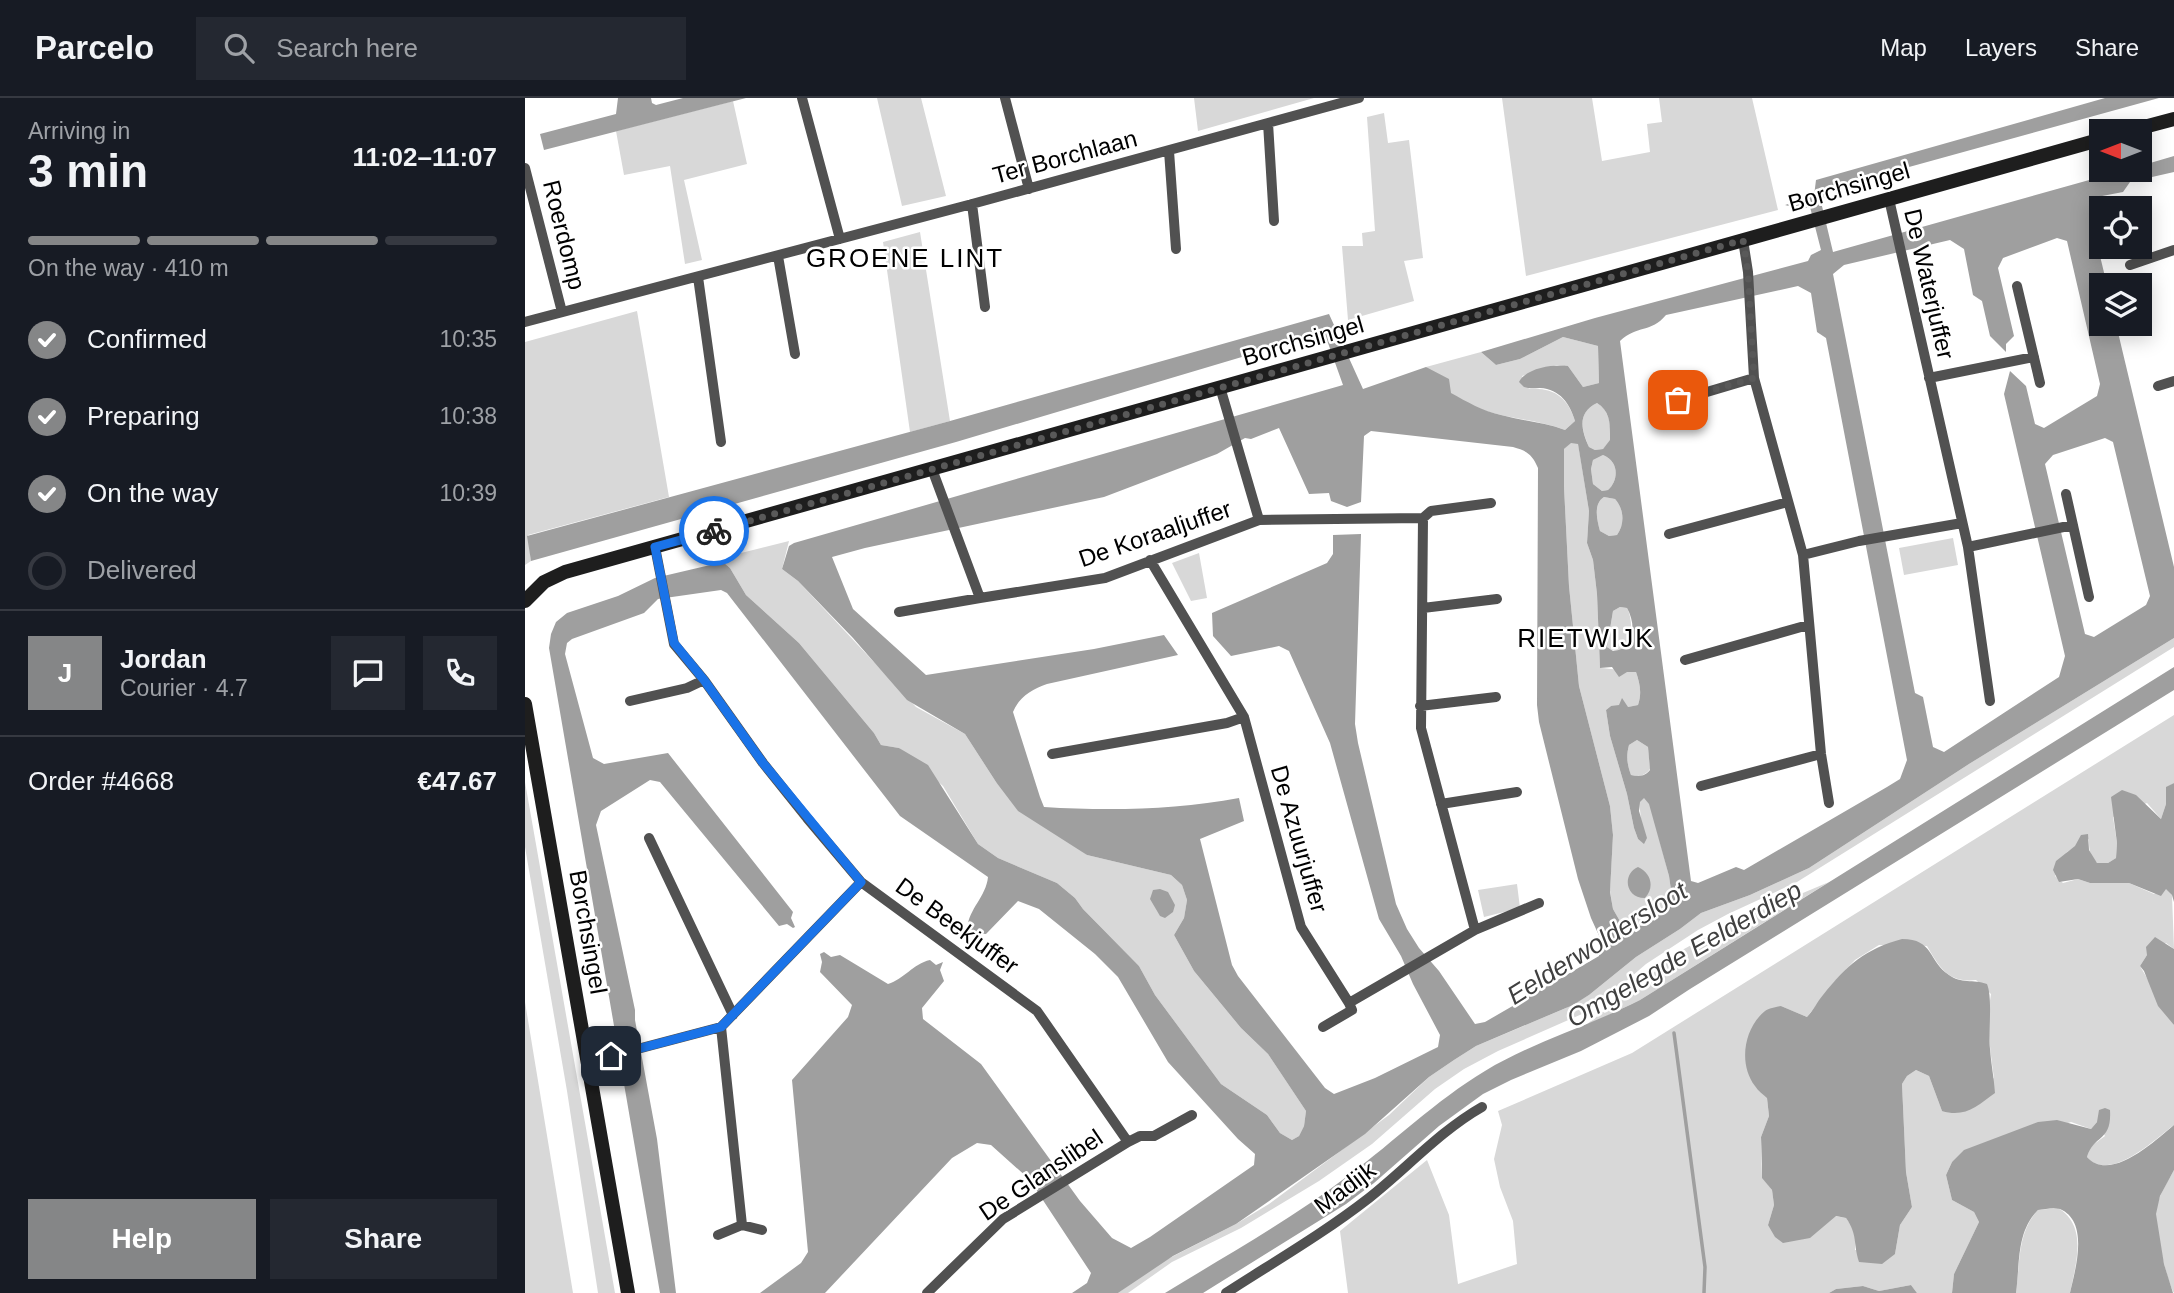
<!DOCTYPE html>
<html lang="en">
<head>
<meta charset="utf-8">
<style>
	body { margin:0; font-family:Helvetica,sans-serif; background:#242831; color:#f1f3f6; height:100vh; display:flex; flex-direction:column; font-size:26px; white-space:nowrap }
	* { box-sizing:border-box; margin:0 }
	p { font-size:23px; color:#9ea1a6 }
	.icon { flex:none; width:38px; height:38px; fill:none; stroke:currentColor; stroke-width:2; stroke-linecap:round; stroke-linejoin:round }
	.map { position:relative; flex:1; overflow:hidden }
	.panel { display:flex; flex-direction:column; background:#171b24; width:525px }
	.panel>* { flex:none }
	.needle { width:46px; rotate:270deg }
	.fabs { position:absolute; left:1564px; top:21px; display:grid; gap:14px }
	.fabs a { display:grid; place-items:center; width:63px; height:63px; border-radius:0px; background:#171b24; box-shadow:0 4px 18px #0003; font-size:35px }
	.pin { position:absolute; display:grid; place-items:center; width:60px; height:60px; color:#fff; margin:-30px; border-radius:14px; box-shadow:0 4px 10px #0006 }
	.courier { position:absolute; display:grid; place-items:center; width:70px; height:70px; margin:-35px; border:5px solid #1a73e8; border-radius:50%; background:#fff; color:#222; box-shadow:0 2px 9px #0007 }
	.summary em { font-style:normal; font-weight:700 }
	.summary div { display:flex; flex-direction:column-reverse }
	.summary { display:flex; align-items:center; justify-content:space-between; height:119px; padding:0 28px }
	h1 { font-size:46px; font-weight:700; line-height:52px }
	.bar { display:grid; grid-template-columns:repeat(4,1fr); gap:10px 7px; align-content:center; height:84px; padding:0 28px }
	.bar i { height:9px; border-radius:5px; background:#363941 }
	.bar .on { background:#858687 }
	.bar p { grid-column:span 4 }
	.line { display:flex; align-items:center; gap:18px; padding:0 28px; border-top:2px solid #363941 }
	.line div { flex:1 }
	.round { display:grid; place-items:center; flex:none; width:74px; height:74px; border-radius:0px; background:#242831 }
	ol { padding:0 28px; list-style:none }
	li { display:flex; align-items:center; gap:21px; height:77px }
	li p { margin-inline-start:auto }
	li .icon { padding:7px; border-radius:50%; background:#858687; color:#fff; stroke-width:4 }
	li:last-child { color:#9ea1a6 }
	li i { width:38px; height:38px; border:4px solid #363941; border-radius:50% }
	.primary-button { display:flex; gap:14px; margin-top:auto; padding:14px 28px }
	.primary-button a { flex:1; height:80px; border-radius:0px; background:#858687; color:#fff; font-size:28px; font-weight:700; line-height:80px; text-align:center }
	.primary-button a+a { background:#242831; color:#f1f3f6 }
	header { display:flex; align-items:center; gap:42px; box-sizing:border-box; height:98px; padding:0 35px; background:#171b24; border-bottom:2px solid #363941 }
	header strong { font-size:33px }
	nav { display:flex; gap:38px; margin-inline-start:auto; font-size:24px }
	.search { width:490px; height:63px; background:#242831; display:flex; align-items:center; gap:18px; box-sizing:border-box; padding:0 24px; border-radius:0px; color:#9ea1a6; font-size:26px }
	main { display:flex; flex:1; min-height:0 }
	.map>svg:first-child { display:block }
	.green { fill:#d8d8d8; fill-rule:evenodd }
	.water { fill:#9f9f9f; fill-rule:evenodd }
	.lines { fill:none; stroke-linecap:round; stroke-linejoin:round }
	.stream { stroke:#9f9f9f; stroke-width:3.5 }
	.street { stroke:#515151; stroke-width:10 }
	.secondary { stroke:#1e1e1e; stroke-width:14 }
	.done { stroke:#595959; stroke-width:7; stroke-dasharray:0 12.6 }
	.route { stroke:#1a73e8; stroke-width:9 }
	.labels { text-anchor:middle; stroke-width:5; stroke-linejoin:round; paint-order:stroke }
	.street-label { font-size:24px; fill:#000; stroke:#fff }
	.neighbourhood-label { font-size:26px; letter-spacing:2px; fill:#000; stroke:#fff }
	.water-label { font-size:26px; font-style:italic; fill:#404040; stroke:#fff }
</style>
</head>
<body>
<header>
<strong>Parcelo</strong>
<div class="search"><svg class="icon" aria-label="search" viewBox="0 0 24 24"><circle cx="10" cy="10" r="6"/><path d="M15 15l6 6"/></svg>Search here</div>
<nav><a>Map</a><a>Layers</a><a>Share</a></nav>
</header>
<main>
<section class="panel">
<div class="summary"><div><h1>3 min</h1><p>Arriving in</p></div><em>11:02–11:07</em></div>
<div class="bar"><i class="on"></i><i class="on"></i><i class="on"></i><i></i><p>On the way · 410 m</p></div>
<ol>
<li><svg class="icon" aria-label="check" viewBox="0 0 24 24"><path d="M5 12l5 5 9-10"/></svg>Confirmed<p>10:35</p></li>
<li><svg class="icon" aria-label="check" viewBox="0 0 24 24"><path d="M5 12l5 5 9-10"/></svg>Preparing<p>10:38</p></li>
<li><svg class="icon" aria-label="check" viewBox="0 0 24 24"><path d="M5 12l5 5 9-10"/></svg>On the way<p>10:39</p></li>
<li><i></i>Delivered</li>
</ol>
<div class="line" style="height:126px"><b class="round" style="background:#858687;color:#fff">J</b><div><b>Jordan</b><p>Courier · 4.7</p></div><a class="round"><svg class="icon" aria-label="chat" viewBox="0 0 24 24"><path d="M4 5h16v11H9l-5 4z"/></svg></a><a class="round"><svg class="icon" aria-label="phone" viewBox="0 0 24 24"><path d="M5 4h4l2 5-3 2q2 4 5 5l2-3 5 2v4C11 20 4 13 5 4z"/></svg></a></div>
<div class="line" style="height:91px"><div>Order #4668</div><b>€47.67</b></div>
<div class="primary-button"><a>Help</a><a>Share</a></div>
</section>
<div class="map">
<svg width="1649" height="1195" viewBox="0 0 1649 1195">
	<rect width="100%" height="100%" fill="#fff"/>
	<path class="green" d="M352,0H396L421,98L377,108Z
		M669,0H789L673,33Z
		M977,0H1067L1077,63L1125,54L1122,26L1137,24L1134,0H1227L1253,112L1001,178Z
		M208,3L222,66L159,82L177,162L160,166L145,68L99,77L91,33Z
		M859,15L863,45L884,42L898,160L879,163L889,203L823,222L817,148H838L837,135L850,133L842,19Z
		M395,134L425,323L385,334L358,144Z
		M112,213L144,399L3,437L6,463L0,467V244Z
		M1038,239L1073,248L1074,285L1058,289L1043,268L1032,267L997,278L1004,291C1029,289 1043,300 1050,323L1040,332C1003,318 956,321 924,294C916,287 909,277 901,269L956,254L971,267L995,261Z
		M1072,305C1086,314 1085,328 1086,342L1078,351L1070,352L1064,349C1056,330 1052,315 1072,305Z
		M1045,345H1053L1064,413L1062,445L1068,462L1072,496L1075,570C1087,570 1098,574 1111,574C1115,586 1117,595 1113,607L1103,609L1086,608L1081,612L1085,638L1102,696L1109,730L1113,741L1119,745L1114,704L1119,699L1125,706L1144,778L1146,792L1145,808C1127,821 1119,834 1096,825L1088,811L1085,793L1088,737L1085,708L1054,588L1044,488L1039,389V351Z
		M1078,357C1094,363 1094,382 1083,392L1077,393L1068,386L1066,371L1068,362Z
		M1079,399L1090,401C1099,411 1100,426 1092,437L1084,438L1075,433C1072,422 1068,406 1079,399Z
		M1428,440L1433,467L1379,477L1374,450Z
		M264,443L257,471L273,483L391,609L440,636L471,684L562,757L646,777L657,787L662,802L659,820L649,837L669,873L716,930L743,956L781,1013L779,1028L774,1038L767,1042L755,1035L742,1017L696,986L630,897L614,868L558,811L550,800L532,785L473,760L453,746L418,688L374,650L356,647L349,635L274,545L221,497L205,470L198,464L200,459Z
		M674,455L682,500L666,503L647,465Z
		M1095,509L1102,510C1111,527 1106,566 1082,549L1088,513Z
		M1649,540V549L1272,784L1203,816L1173,832L1121,866L1084,898L1057,916L973,953L939,971L910,991L847,1046L794,1083L716,1130L647,1164L603,1195H593L635,1165L711,1126L744,1106L864,1017L904,979L929,962L951,948L1041,910L1064,897L1111,859L1155,831L1176,815L1225,797L1284,770L1444,666Z
		M1649,617V685L1641,690V706L1636,721L1622,705L1588,719L1592,745L1591,760L1583,765H1572C1564,757 1564,751 1564,741L1542,754L1530,778L1538,785L1553,781L1565,785H1604L1629,796L1641,790L1647,797L1649,851L1641,845L1622,857L1615,868L1649,927V1027C1629,1042 1585,1085 1562,1059L1565,1049L1580,1038L1572,1024L1566,1031L1546,1024L1427,1064L1421,1077L1427,1102L1449,1114L1454,1124L1429,1176L1427,1195H1392L1386,1187L1354,1193L1338,1188L1311,1191L1304,1195H823L815,1133L902,1062L924,1117L933,1186L992,1166L988,1123L975,1089L969,1061L977,1027L973,1013L1107,955ZM1354,847L1402,848C1415,870 1423,885 1451,882L1466,896C1461,924 1465,952 1469,980L1417,1013L1404,978L1391,972L1382,978L1377,986L1381,1074L1387,1109L1375,1127L1370,1156L1330,1152L1331,1134L1321,1120L1310,1118L1298,1128L1243,1127L1249,1107L1247,1092L1237,1079L1236,1039L1244,1018L1242,1000L1256,908L1282,919L1310,883L1330,862Z
		M1112,642L1123,649L1125,671C1120,678 1114,679 1106,677C1102,666 1101,658 1104,647Z
		M0,684L12,752L90,1195H73L42,993L0,749Z
		M1304,784L1115,902L1057,930L1159,851L1211,823Z
		M992,786L995,810L959,819L953,792Z
		M0,904L48,1195H0Z
		M1649,1072V1195C1642,1184 1629,1128 1631,1113C1633,1098 1642,1085 1649,1072Z
		M1533,1110C1563,1128 1551,1165 1545,1195H1491C1495,1166 1492,1134 1513,1112Z"/>
	<path class="water" d="M93,0H126L127,5L131,7L158,0H221L19,52L15,36L91,16Z
		M1580,0H1634L1308,90L1296,104L1308,154L1600,72H1615V68L1649,58V74L1605,84L1598,94L1572,99L1564,112L1582,187H1577V226H1591L1649,469V540L1444,666L1284,770L1225,797L1176,815L1155,831L1111,859L1064,897L1048,907L951,948L929,962L904,979L840,1036L711,1126L648,1158L593,1195H547L562,1185L566,1175L504,1081L466,1047L452,1045L427,1060L300,1195H235L276,1165L283,1154L267,982L323,919L327,907L295,874L297,864L295,856L299,854L306,859L315,857L363,886C379,881 388,866 405,862L411,867L418,864L415,872L419,883L397,910L398,921L456,966L555,1103L587,1140L606,1150L625,1139L729,1067L730,1056L713,1041L643,964L593,879L570,856L514,811L493,803L461,836L448,835L442,831C444,810 461,799 463,779L375,718L202,495L196,492L133,501L119,515L47,541L42,545L40,556L68,660L79,666L143,655L268,814L266,820L270,829L268,830L262,826L254,828L135,684L125,682L76,713L71,727L110,912V922L132,1041L151,1195H135L24,550L26,536L31,524L42,515L93,498L130,480L198,464L205,470L221,497L274,545L349,635L356,647L374,650L403,667L453,746L473,760L532,785L550,800L558,811L614,868L630,897L696,986L742,1017L755,1035L767,1042L774,1038L779,1028L781,1013L743,956L716,930L669,873L649,837L659,820L662,802L657,787L646,777L562,757L493,713L471,684L440,636L382,602L328,540L273,483L257,471L264,448L269,445L818,287L803,245L793,248L784,239L431,344L6,463L2,438L425,323L804,216L838,291L901,269L924,281L926,295C942,304 958,313 976,317C998,323 1019,324 1040,332L1050,323C1045,306 1035,291 1015,290C1009,290 1005,291 999,289L994,284C1001,270 1028,266 1043,268L1058,289L1074,285L1073,248L1038,239L995,261L971,267L956,254L1070,220L1283,163L1286,157L1296,152L1285,109L1275,111L1260,107L1289,98L1291,82ZM1532,140L1542,143L1575,286L1572,298L1519,330L1510,326L1501,288L1485,273L1479,296L1540,558L1534,579L1419,654L1408,649L1398,599L1390,595L1308,176L1319,167L1425,142L1439,151L1448,197L1457,203L1465,238L1481,254V246L1489,238L1473,170L1478,160ZM1273,188L1286,195L1292,234L1301,240L1382,662L1375,681L1362,689L1219,772L1211,769L1173,785L1166,783L1095,243C1112,227 1126,235 1141,217ZM1072,305C1086,314 1085,327 1085,342L1078,351L1070,352L1064,349C1056,331 1052,315 1072,305ZM754,330L784,396L804,395L806,403L822,409L836,404L839,338L846,333L988,349C1002,353 1007,356 1013,370L1012,607L1014,624L1053,781L1066,820L1076,842L1074,858L960,924L950,926L914,873L894,850L882,831L871,806L833,645L830,626L836,436L808,437V456L802,465L687,515L688,538L706,558L754,548L764,553L805,645L854,821L876,858L888,886L915,937L913,949L850,980L809,996L800,990L713,878L707,867L675,741L719,723L714,700C651,712 583,713 519,709L515,699L488,614C494,599 507,591 522,586L653,557L639,537L569,551L401,577L328,511L307,459L340,450L579,399L692,356L720,340L726,341ZM1580,340L1588,344L1625,498L1621,507L1569,539L1560,536L1520,366L1528,357ZM1046,345L1053,346L1064,413L1062,445L1068,462L1072,496L1075,570L1087,569L1094,579L1102,574H1111C1115,586 1117,595 1113,607L1103,609L1097,600L1094,607L1086,608L1081,612L1085,638L1102,696L1109,730L1113,741L1119,746L1122,740L1114,713L1115,704L1119,700L1124,706L1144,778L1146,792L1145,808L1119,827L1107,829L1096,825L1088,811L1085,794L1088,737L1085,708L1054,588L1044,488L1039,389V351ZM1078,357C1094,363 1094,382 1083,392L1077,393L1068,386L1066,371L1068,362ZM1079,399L1090,401C1099,411 1100,426 1092,437L1084,438L1075,433C1072,422 1068,406 1079,399ZM1095,509L1102,510C1111,526 1111,551 1088,553L1082,549L1088,513ZM1112,642L1123,649L1125,672C1120,678 1115,679 1106,677C1102,666 1101,658 1104,647Z
		M1649,569V592L1165,891L1124,918L1056,953L986,982L958,996L914,1028L849,1085L821,1106L678,1195H640C702,1157 767,1121 824,1077C870,1043 910,1003 960,973C1008,944 1064,928 1115,902Z
		M1649,685V804L1647,797L1641,791L1636,798L1604,785H1565L1553,781L1534,784L1528,772L1531,763L1550,748L1556,737L1563,736L1564,752L1572,765H1583L1591,760L1592,745L1586,699L1597,692L1611,697L1636,721L1641,706V689Z
		M1113,769C1126,775 1130,789 1120,800C1100,800 1097,776 1113,769Z
		M635,791L643,794L650,807L648,814L640,820L635,818L625,801L628,792Z
		M1630,839L1649,851V927L1633,908L1619,873L1615,868L1622,857L1621,849Z
		M1377,841C1409,841 1403,863 1424,877C1436,886 1448,881 1462,886C1468,901 1463,933 1465,951C1466,966 1469,980 1470,995C1452,1008 1440,1020 1417,1013L1404,978L1391,972L1382,978L1377,986L1381,1074L1387,1109L1375,1127L1370,1156L1357,1166L1334,1164C1328,1145 1333,1137 1321,1120L1311,1118L1285,1140L1258,1145L1250,1139L1243,1127L1249,1107L1247,1092L1237,1080V1066L1236,1039L1244,1018L1242,1000C1238,996 1233,993 1230,988C1213,966 1219,930 1240,913C1244,910 1251,909 1256,908L1282,919C1288,913 1292,904 1298,897C1322,867 1340,851 1377,841Z
		M1580,1010L1585,1012C1587,1044 1569,1036 1562,1059C1585,1085 1630,1043 1649,1027V1072L1635,1098L1631,1116L1639,1166L1648,1195H1545C1550,1172 1565,1124 1535,1111C1529,1109 1520,1111 1513,1112C1491,1134 1495,1166 1491,1195H1427L1429,1176L1454,1124L1449,1114L1427,1102L1421,1077L1427,1064L1439,1052L1513,1024L1532,1022L1566,1031L1572,1024L1574,1012Z
		M1386,1187L1392,1195H1304L1311,1191L1338,1188L1354,1193Z"/>
	<g class="lines">
		<path class="stream" d="M1149,935L1180,1169L1179,1195"/>
		<path class="street" d="M277,0L315,141
			M480,0L504,91
			M743,25L749,123
			M644,53L651,151
			M0,70L37,214
			M1364,101L1443,449L1465,603
			M447,106L460,209
			M1218,142L1223,174L1229,280L1278,457L1296,656L1304,705
			M253,158L270,256
			M1605,167L1649,152
			M173,179L196,344
			M1492,188L1515,285
			M0,224L447,106L834,0
			M1404,280L1509,259
			M1633,288L1649,283
			M695,289L734,422L898,420L896,630L950,832L824,905L827,912L798,929
			M1128,310L1229,280
			M407,371L455,500L580,480L734,422
			M1541,396L1564,499
			M898,420L906,413L966,405
			M1144,436L1263,404
			M130,449L149,546L179,582L238,665L282,720L336,784L512,913L603,1044
			M1443,449L1548,427
			M1278,457L1334,443L1437,425
			M625,462L719,619L776,829L824,905
			M898,510L972,501
			M374,514L455,500
			M1160,562L1283,527
			M105,603L162,590L179,582
			M895,608L971,599
			M527,656L702,625L719,619
			M1176,688L1296,656
			M916,706L992,694
			M124,740L208,917
			M950,832L1014,805
			M196,929L217,1127
			M63,964L196,929L336,784
			M193,1137L217,1127L237,1132
			M402,1195L478,1121L603,1044L615,1038H629L667,1017
			M701,1195C749,1164 799,1135 844,1100C882,1070 915,1033 957,1009"/>
		<path class="secondary" d="M1604,33L1649,21
			M0,503L19,484L40,474L1577,41
			M0,606L103,1195"/>
	</g>
	<g class="lines">
		<path class="done" d="M189,433L1218,142L1223,174L1229,280L1153,302"/>
		<path class="route" d="M86,958L196,929L336,784L238,665L179,582L149,545L130,449L189,433"/>
	</g>
	<g class="labels">
		<g class="street-label">
			<text transform="translate(540 59) rotate(-15)" y="8">Ter Borchlaan</text>
			<text transform="translate(1324 89) rotate(-16)" y="8">Borchsingel</text>
			<text transform="translate(39 137) rotate(76)" y="8">Roerdomp</text>
			<text transform="translate(1404 186) rotate(77)" y="8">De Waterjuffer</text>
			<text transform="translate(778 243) rotate(-16)" y="8">Borchsingel</text>
			<text transform="translate(630 436) rotate(-19)" y="8">De Koraaljuffer</text>
			<text transform="translate(774 741) rotate(74)" y="8">De Azuurjuffer</text>
			<text transform="translate(432 828) rotate(36)" y="8">De Beekjuffer</text>
			<text transform="translate(63 834) rotate(80)" y="8">Borchsingel</text>
			<text transform="translate(516 1077) rotate(-34)" y="8">De Glanslibel</text>
			<text transform="translate(820 1090) rotate(-37)" y="8">Madijk</text>
		</g>
		<g class="neighbourhood-label">
			<text x="380" y="169">GROENE LINT</text>
			<text x="1061" y="549">RIETWIJK</text>
		</g>
		<g class="water-label">
			<text transform="translate(1072 845) rotate(-32)" y="9">Eelderwoldersloot</text>
			<text transform="translate(1159 856) rotate(-30)" y="9">Omgelegde Eelderdiep</text>
		</g>
	</g>
</svg>
<div class="fabs">
<a><svg class="needle" viewBox="-14 -14 28 28"><path d="M0-13l5 13h-10z" fill="#e53935"/><path d="M0 13l5-13h-10z" fill="#9ea1a6"/></svg></a>
<a><svg class="icon" aria-label="locate" viewBox="0 0 24 24"><circle cx="12" cy="12" r="6"/><path d="M12 2v4M12 18v4M2 12h4M18 12h4"/></svg></a>
<a><svg class="icon" aria-label="layers" viewBox="0 0 24 24"><path d="M12 4l9 5-9 5-9-5zM3 14l9 5 9-5"/></svg></a>
</div>
<div class="pin" style="left:1153px;top:302px;background:#ea580c"><svg class="icon" aria-label="bag" viewBox="0 0 24 24"><path d="M5 8h14l-1 12H6zM9 8a3 3 0 0 1 6 0"/></svg></div>
<div class="pin" style="left:86px;top:958px;background:#1f2937"><svg class="icon" aria-label="home" viewBox="0 0 24 24"><path d="M3 11l9-7 9 7M6 9v11h12V9"/></svg></div>
<div class="courier" style="left:189px;top:433px"><svg class="icon" aria-label="bike" viewBox="0 0 24 24"><circle cx="6" cy="16" r="4"/><circle cx="18" cy="16" r="4"/><path d="M6 16l4-8h5l3 8M10 8l3 8H6M13 5h3"/></svg></div>
</div>
</main>
</body>
</html>
